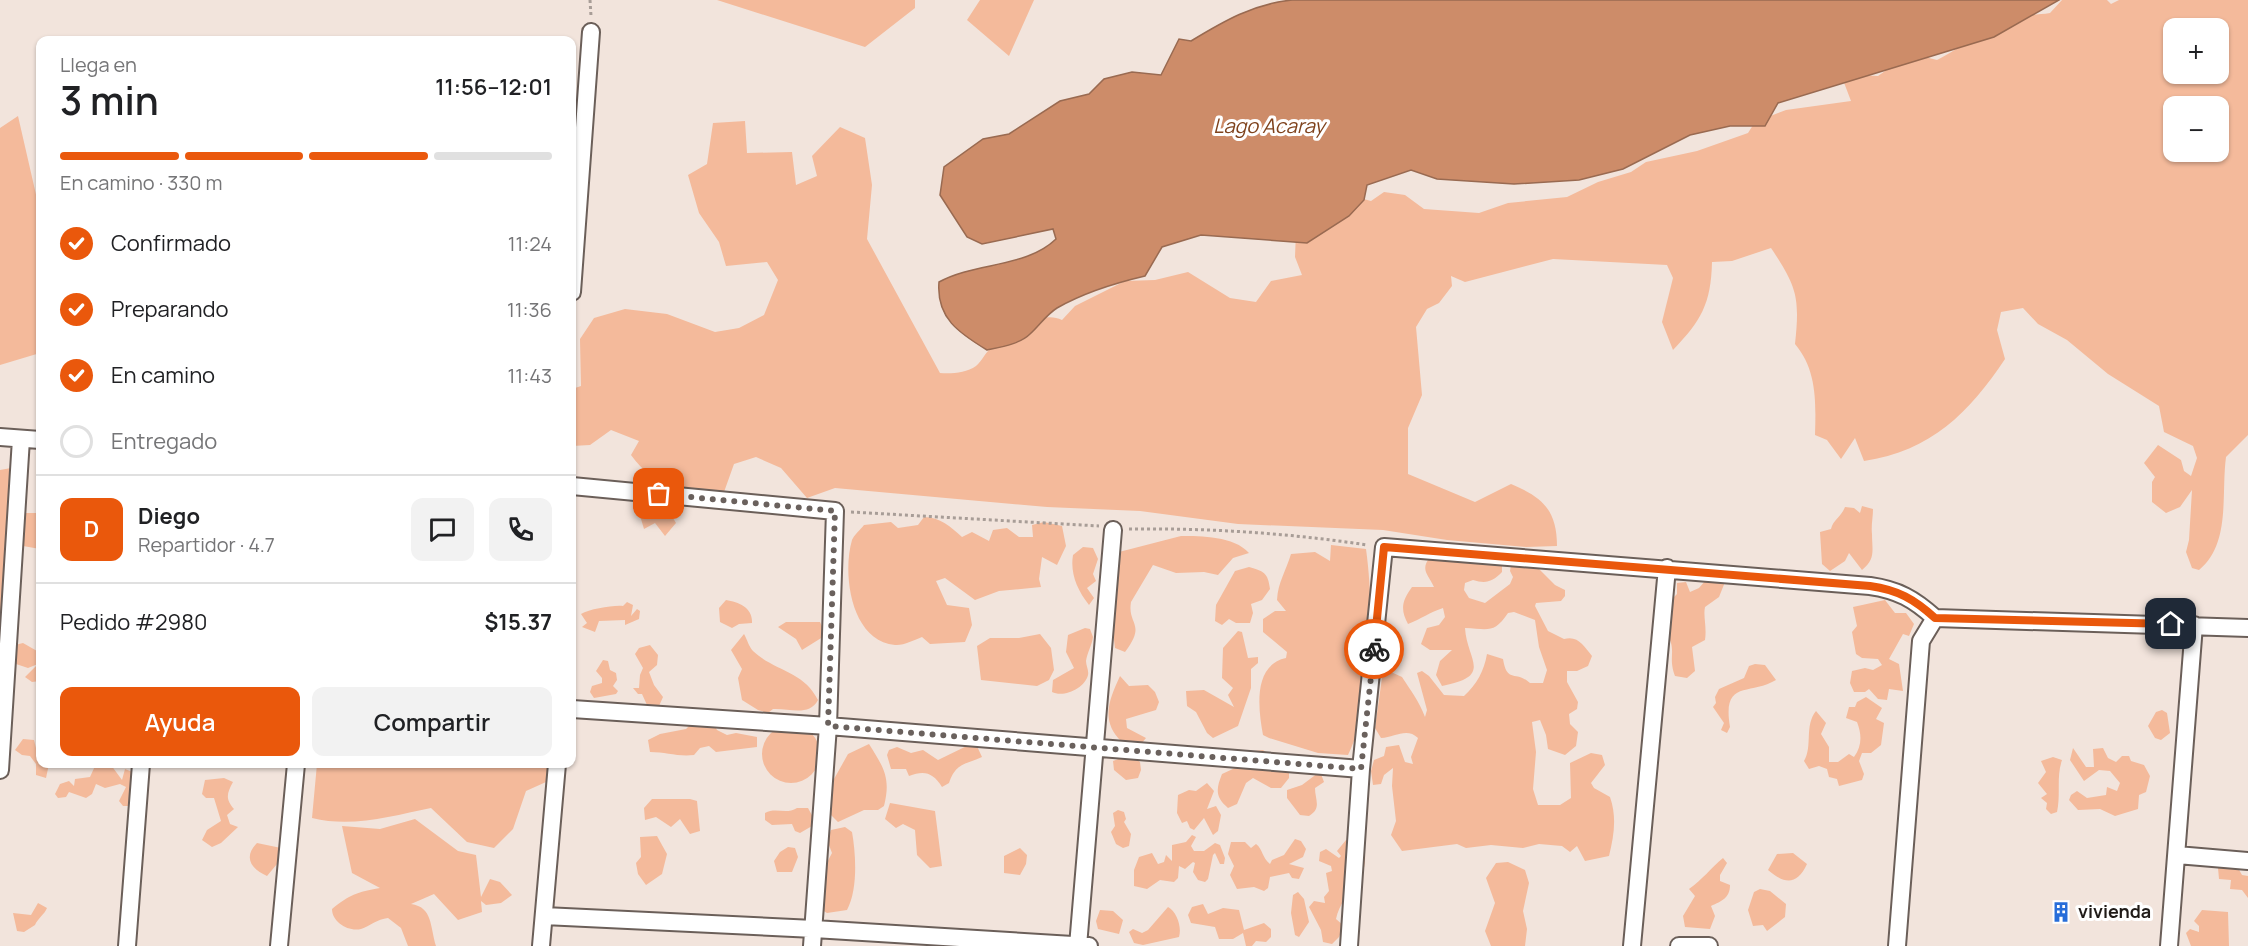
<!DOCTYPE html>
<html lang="es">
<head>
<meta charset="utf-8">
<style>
	body { margin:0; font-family:Manrope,sans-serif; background:#f2f2f2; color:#202124; height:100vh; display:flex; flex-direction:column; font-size:22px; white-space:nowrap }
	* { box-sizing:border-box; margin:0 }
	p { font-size:20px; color:#757577 }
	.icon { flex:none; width:33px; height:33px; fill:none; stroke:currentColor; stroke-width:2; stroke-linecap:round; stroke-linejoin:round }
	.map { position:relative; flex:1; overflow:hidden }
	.drawer { position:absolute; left:36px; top:36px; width:540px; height:732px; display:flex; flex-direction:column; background:#fff; border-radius:12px; box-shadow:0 2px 4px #0004 }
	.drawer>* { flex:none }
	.buttons { position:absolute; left:2163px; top:18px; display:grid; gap:12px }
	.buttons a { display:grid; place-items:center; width:66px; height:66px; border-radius:12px; background:#fff; box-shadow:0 2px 4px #0004; font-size:30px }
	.pin { position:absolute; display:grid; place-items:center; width:51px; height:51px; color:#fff; margin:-26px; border-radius:12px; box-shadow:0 3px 9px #0006 }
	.courier { position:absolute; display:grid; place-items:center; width:60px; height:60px; margin:-30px; border:4px solid #ea580c; border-radius:50%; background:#fff; color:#222; box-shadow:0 2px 8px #0007 }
	.headline em { font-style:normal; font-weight:600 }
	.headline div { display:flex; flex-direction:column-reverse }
	.headline { display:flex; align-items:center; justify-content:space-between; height:102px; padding:0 24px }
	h1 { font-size:39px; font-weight:600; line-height:45px }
	.bar { display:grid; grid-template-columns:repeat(4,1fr); gap:9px 6px; align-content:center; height:72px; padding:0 24px }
	.bar i { height:8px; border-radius:4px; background:#e0e0e0 }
	.bar .on { background:#ea580c }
	.bar p { grid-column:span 4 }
	.line { display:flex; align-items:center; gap:15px; padding:0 24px; border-top:2px solid #e0e0e0 }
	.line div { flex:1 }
	.round { display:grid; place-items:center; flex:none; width:63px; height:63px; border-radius:12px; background:#f2f2f2 }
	ol { padding:0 24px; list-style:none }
	li { display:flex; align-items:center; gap:18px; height:66px }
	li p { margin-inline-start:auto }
	li .icon { padding:6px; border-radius:50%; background:#ea580c; color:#fff; stroke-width:4 }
	li:last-child { color:#757577 }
	li i { width:33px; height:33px; border:3px solid #e0e0e0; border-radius:50% }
	.cta { display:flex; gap:12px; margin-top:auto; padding:12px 24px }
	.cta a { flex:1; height:69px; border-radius:12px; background:#ea580c; color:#fff; font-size:24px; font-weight:600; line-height:69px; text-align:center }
	.cta a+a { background:#f2f2f2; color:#202124 }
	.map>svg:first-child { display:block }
	.green { fill:#f4ba9b; fill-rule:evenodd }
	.water { fill:#cd8c69; stroke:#996a51; stroke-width:1.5 }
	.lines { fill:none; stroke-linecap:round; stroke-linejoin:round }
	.street-casing { stroke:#6b5f59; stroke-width:20 }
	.path { stroke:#a89d97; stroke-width:3; stroke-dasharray:3 3; stroke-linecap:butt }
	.street { stroke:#fff; stroke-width:16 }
	.done { stroke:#6a615d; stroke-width:6; stroke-dasharray:0 10.8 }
	.route { stroke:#ea580c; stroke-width:8 }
	.labels { text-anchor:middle; stroke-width:6; stroke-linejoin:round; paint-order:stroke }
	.poi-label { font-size:18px; font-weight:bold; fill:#201b18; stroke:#fff; text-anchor:start }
	.water-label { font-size:20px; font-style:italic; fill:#7f421c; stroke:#fff }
</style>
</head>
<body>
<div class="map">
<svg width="2248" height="946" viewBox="0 0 2248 946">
	<rect width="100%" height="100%" fill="#f2e4dc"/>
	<path class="green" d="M717,0H915V8L865,47Z
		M980,0H1034L1009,56L967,20Z
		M2062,0H2107L2111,4L2119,0H2248V435L2226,457C2221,494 2231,544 2199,570L2192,568L2186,552L2189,540L2192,490L2180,507L2166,513L2152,502V482L2155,477L2144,463L2158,445L2181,460L2184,471L2191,476L2197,458L2193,446L2164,432L2159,406L2108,374L2067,340L2038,324L2023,308L2001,312L1997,330L2005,359C1969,413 1931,451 1864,461L1855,438L1841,459L1827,440L1815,435C1816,402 1817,370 1795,344C1800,297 1797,287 1771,248L1732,261L1712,262C1711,304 1701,321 1673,350L1662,322L1673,278L1667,265L1553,259L1465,282L1451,276L1452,286L1439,303L1427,309L1416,327L1422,395L1408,428V474L1475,502L1511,484C1543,497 1557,511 1557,546L1526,547L1447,540L1383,530L1238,524L1140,511L1047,507L835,488L807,498L781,468L756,457L734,464L724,492C687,489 654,488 631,455L639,441L611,430L590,445L572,446V389L581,386L580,339L594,318L625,309L667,314L715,332L739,328L764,315L778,280L767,262L726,266L719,242L699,213L688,175L707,164L713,123L745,121L747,153L792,152L796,185L817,176L812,156L840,127L865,138L872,185L867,239L940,373C951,374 966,373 976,366C982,361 985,353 991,348C1008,334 1040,309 1062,320L1075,306L1125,281L1155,280L1188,272L1230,298L1256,302L1271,281L1302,275L1295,257L1296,231L1349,195L1371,201L1384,192L1405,195L1424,209L1479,213L1508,203L1567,197L1598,182L1631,172L1646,162L1697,151L1748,133L1755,122L1786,110L1851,101L1843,80L1859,75L1878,76L1905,57L1921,56L1937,60C1963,47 1987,25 2017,17C2027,14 2039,15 2050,13ZM2174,28H2218V74H2174ZM2174,106H2218V152H2174Z
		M18,116L40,212V353L0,365V128Z
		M11,468L0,683V470Z
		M664,503L676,523L665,536L655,523L644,529L638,509Z
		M1862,506L1873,509C1873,517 1871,526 1872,534C1872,550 1876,559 1862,570L1849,553L1845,561L1830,571L1822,564L1820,532L1831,529C1833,520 1841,517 1845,507L1854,508L1860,513Z
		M26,513H40V549L23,546L20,519Z
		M924,517C940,517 951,527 962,537L972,532L989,541L993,530L1007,528L1019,537H1033L1032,525L1044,522L1062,526L1066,546L1057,565L1042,557L1039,579L1041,587L999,591L975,600L945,578L936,581L947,605L969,608L972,625L965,642L930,644L922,637C914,640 903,646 895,645C851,641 842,574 852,540C854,535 860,530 864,525L891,522L898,528L918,525Z
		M1181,536C1201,536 1234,536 1249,553L1233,558L1218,575L1204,572L1176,573L1153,565L1131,602C1127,625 1147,623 1125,652L1115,648L1112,623L1119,552Z
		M1331,545L1366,549C1374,607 1374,703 1348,755L1318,753L1269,738L1263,735C1258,708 1253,665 1286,658L1287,652L1263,632V619L1275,611H1286L1277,600C1278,582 1286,571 1291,554L1315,552L1330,561Z
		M1083,547L1093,548L1098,559L1093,574L1096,581L1087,588L1094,598L1089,605C1077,590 1070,573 1073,555Z
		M1430,557L1502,566V572C1492,582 1486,584 1473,580L1465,583L1464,590L1469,598L1485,603L1510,584L1513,577L1510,571L1511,565L1533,563L1555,585L1565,590V596L1561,601L1536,603L1535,606L1548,631L1564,639C1578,635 1584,646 1592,656L1588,666L1577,671H1567V682L1578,702L1577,709L1569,714L1570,724L1578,732L1576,746L1565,755L1548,749L1546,735L1540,720L1532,722L1536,752L1533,789L1538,805H1560L1571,798L1570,763L1591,753L1602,755L1605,765L1591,783L1594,788L1610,797C1617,817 1614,836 1609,856L1585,861L1577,846L1570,852L1562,846L1539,844L1523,848L1491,845L1466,848L1457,844L1402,851L1391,835L1396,821L1392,786L1393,768L1384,775L1381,784L1373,785L1371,771L1374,760L1384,756L1386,747L1399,745L1405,762L1413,764L1411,757L1418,738C1407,727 1395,737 1381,738L1375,728L1382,678L1391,672L1402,677C1411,691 1419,701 1425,717L1427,710L1417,673L1422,671L1429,676L1444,695L1464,696C1477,684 1484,671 1487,654L1503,659C1507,684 1516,670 1530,683H1543L1547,670L1539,647L1535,620L1514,612L1508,613C1494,634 1488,629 1465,628C1467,661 1494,676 1442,686L1436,675L1440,661L1452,650H1430L1421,644L1427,628L1439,625L1445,617L1443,608C1430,612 1421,619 1408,624C1400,609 1402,601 1412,587H1434C1428,574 1420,570 1430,557Z
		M1249,567C1264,571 1268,573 1270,589L1262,600L1251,604L1253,613L1250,623H1236L1229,619L1222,625L1215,621L1216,605L1235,571Z
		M1705,581L1725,582L1719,597L1705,607C1703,616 1707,627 1705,640L1692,647L1695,671L1687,678L1675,676C1669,660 1674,654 1671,643C1668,633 1665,626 1665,615L1673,612L1672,599L1677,594V583L1686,582L1690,592L1699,588Z
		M726,600C739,602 753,608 752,623L739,624L732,628L720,622L719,608Z
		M1885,600L1895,613H1906L1914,624L1909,636L1903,634L1889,659L1899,664L1903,691L1889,689L1887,700L1878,699L1869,689L1865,692H1854L1850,683L1852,671L1865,668L1873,670L1882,665L1878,659L1862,658L1856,654L1852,632L1857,626L1853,607Z
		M627,602L633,605L631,616L637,609L640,611L639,619L625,625V620L599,621L595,632L582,627L587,623L581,614C590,609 613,605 623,606Z
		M786,622H820L826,635L802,650L796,639L778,627Z
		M1085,628L1090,629L1093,637C1092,645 1087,653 1086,661C1086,666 1089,670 1088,675C1085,688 1064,698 1052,692L1053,680L1074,668L1066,652L1068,635Z
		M1238,631L1242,632L1248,658L1258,657V663L1251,669V688L1238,726L1213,738L1207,733L1196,712L1187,706L1186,691L1204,690L1234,707L1228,695L1233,688L1222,678L1223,648Z
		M744,634C747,639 749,647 753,651C774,671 804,671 818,700C809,717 789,708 773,709L768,713L758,710L742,700L738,678L742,669L731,650Z
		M1040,634L1051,648L1054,670L1049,680L1037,686L981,680L977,646L990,638H1019Z
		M23,643L37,651L40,650V681L32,682L25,677L38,664L28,668L10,662L15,645Z
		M650,645L658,655L657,665L649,672L654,685L663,697L659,706L647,705L642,694H638L633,688H639L640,675L643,668L635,654L639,648Z
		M603,660L608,661L610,670L616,673L617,680L613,686L618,691L616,694L594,698L590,692L592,686L602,683V678L596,671Z
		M1755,664L1765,665L1776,680C1749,696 1722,679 1730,727L1727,733L1721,730L1724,723L1713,707L1716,703L1715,697L1719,689L1744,678L1749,666Z
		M1120,676L1129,686L1148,685L1155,692L1159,702L1156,710L1126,719L1127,728L1146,738L1141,744L1122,742C1100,721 1109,700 1120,676Z
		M1866,697L1882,708L1876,719L1884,723L1881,745L1871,753H1862L1859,761L1864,774L1862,780L1839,786L1837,779L1829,777L1827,769L1819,766L1809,769L1804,761C1813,746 1804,726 1816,711L1826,723L1821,734L1829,747V762H1838L1849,754L1854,757C1862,746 1862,735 1857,722L1846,718L1849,707H1855L1857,702Z
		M2162,710L2167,713L2170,733L2161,740L2155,738L2148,726L2156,712Z
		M711,719L717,730L727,735L736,733L757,737V747L716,752L709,746L700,748L694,755C678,757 666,752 650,752L648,740L660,734L686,729L693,722Z
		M762 754a29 29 0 1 1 58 0a29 29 0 1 1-58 0Z
		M23,739L34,740L40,764H49L46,778L36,775V764L30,756L22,755L15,750Z
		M975,742L982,757C964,765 956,763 949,783L942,787C933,773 925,770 909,776L906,769H891L887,755L889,750L897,747L911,753L923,750L938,760Z
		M869,744C884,768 891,778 884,806L878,810H864L838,822L831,815L830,801L834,779L848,754Z
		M2073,748L2086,767H2094L2093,749L2103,748L2108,758L2116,762L2122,756H2129L2131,761L2144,765L2150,776L2146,792L2139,795L2138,809L2115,816L2100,809L2078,810L2069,800L2071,795L2077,791L2087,798L2106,795L2107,787L2117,791L2120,783L2110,771L2099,770L2084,781L2070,760Z
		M1263,750L1279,761L1289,772V778L1281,788H1271L1253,778L1246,783L1237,804L1228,808C1215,797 1216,789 1222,774L1235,768L1245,752Z
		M2053,757L2062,760C2056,778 2061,793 2057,812L2051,814L2046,809L2047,803L2041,798L2047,794L2038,783L2046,772L2041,761Z
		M1121,758H1134L1140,762L1141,770L1138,778L1126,780L1114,770L1113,761Z
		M317,764H548L546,782L526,791L513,829L494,848L467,842L431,808C392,816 352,828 312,818Z
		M111,765L122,780L125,769L135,773L133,806H123L119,801L126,787L120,784L105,788L96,784L92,794L86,798L69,792L66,797L58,798L55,794L60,784L69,781L74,786L75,779L90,777L95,766Z
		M1318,773L1321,774L1324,782L1315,788C1315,800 1322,808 1309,816L1300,815L1287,798V790L1302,785Z
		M224,778L233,782C227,793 225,799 234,809L227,815L230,824L238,827L221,843L212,847L202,840L207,830L221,821L214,798H206L202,794L205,780Z
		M1207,783L1214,791L1207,809L1216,806L1221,815L1218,831L1213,835L1204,818L1194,830L1190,828L1187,821L1182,823L1177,813L1178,795L1189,790L1196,791Z
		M652,799H690L697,801L700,831L690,834L680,819L671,827L656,817L645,820L644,808Z
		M890,803L935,811L942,866L930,868L917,855L915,830L903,824L896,828L885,819Z
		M797,808H808L814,819L812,826L800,833L795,831L792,824L772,825L765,820V813C776,807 786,815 797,808Z
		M1118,810L1124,812L1126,819L1124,822L1131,834L1129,846L1123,848L1116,844L1111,832L1115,826L1113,813Z
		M415,819L458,851L476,855L481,897L490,879L500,882L512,895L501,903L486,905L481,901L482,912L458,920L434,894L411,904C433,907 430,927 436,946H408L401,928L388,918C377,919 370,926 361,929C348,932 332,922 332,909C349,895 357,892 380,888L352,873L342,826L380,829Z
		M845,827L852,832C856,855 858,889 847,910L827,913L822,910L821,874L832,853L827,840L831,830Z
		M1192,835L1196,837L1191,846L1194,851H1204L1215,843L1220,845L1225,858L1224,864H1220L1215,853L1213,855L1208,879L1205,882L1198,880L1193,872L1195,863L1193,862L1185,869L1179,866L1178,878L1174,882L1160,880L1147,889L1134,886V870L1139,857L1152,853L1158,864L1164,862L1166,855L1172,861V845L1186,842Z
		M657,836L667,854L662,874L646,885L638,874L636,863L641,857L640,837Z
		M1295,839L1301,841L1306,849L1303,857L1289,864L1304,868L1299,879L1292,878L1289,873L1270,877L1268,888L1264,891L1254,887L1237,889L1230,875L1234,866L1228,854L1231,842H1245L1251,848L1256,844C1263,849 1262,858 1270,864L1272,860L1284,855Z
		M1346,840L1363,841C1373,885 1345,884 1336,919L1344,926L1339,937L1332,944L1323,942L1321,930L1309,907L1314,901L1325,903L1324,897L1329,891L1326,873L1332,871L1331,866L1319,861L1320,852L1326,849L1339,858L1341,856L1337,851Z
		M257,843L281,848L282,858L267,876C251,869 243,857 257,843Z
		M788,847L795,848L798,857L792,872H777L774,861L780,852Z
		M1020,848L1027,855L1026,864L1020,875L1004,873V856Z
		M1793,853L1807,864C1797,886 1784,884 1768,870L1777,854Z
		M1723,858L1727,863L1720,875V881L1730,885C1730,898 1722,901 1711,906L1715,916L1710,929L1685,927L1683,916L1695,896L1689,889C1702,880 1711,868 1723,858Z
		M1508,862L1525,870L1529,883L1523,911L1527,929L1525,946H1491L1485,931L1495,903L1486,878L1496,863Z
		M2223,862L2238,868L2242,875L2248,876V898L2242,890L2230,889L2231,880L2219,879L2218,868Z
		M1760,889L1770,891L1786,904L1785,917L1767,931L1763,925L1753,926L1748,910L1754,892Z
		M1298,892L1304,899L1309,922L1299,937L1295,935L1291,913L1293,895Z
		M38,903L47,908C44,915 38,918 35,925L24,932L17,931L13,913L31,915Z
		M1203,904L1208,914L1223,908L1239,910L1244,930L1264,923L1271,929V937L1266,942L1256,941L1252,946H1246L1243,933L1233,939H1219L1215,927L1191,923L1188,915L1192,907Z
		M1168,907C1177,912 1182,927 1179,937L1143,945L1134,943L1129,932L1133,929L1142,933L1148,930Z
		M1100,910L1113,911L1123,920L1119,934L1098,929L1096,921Z
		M2202,910L2228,912L2229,946H2191L2186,933L2190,929L2199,932V926L2194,921Z"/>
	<path class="water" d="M1292,0H2059L1994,37L1778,103L1765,126H1730L1690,135L1623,169L1579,180L1514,184L1437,179L1411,170L1367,185L1364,200L1349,216L1307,243L1201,235L1162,247L1145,276C1115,283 1085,292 1057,308C1046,315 1040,325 1030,334C1020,344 1001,347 987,350C959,333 936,318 939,282C975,262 1026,268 1056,239L1053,229L982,244L967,237L940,195L944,167L983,139L1009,134L1060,101L1089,94L1104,79L1132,72L1161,75L1179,39L1191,41C1224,21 1253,4 1292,0Z"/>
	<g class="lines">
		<g class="street-casing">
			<path id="street" d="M572,292L591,32
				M0,437L40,440
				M572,486L835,511L828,726L812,946
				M572,709L828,726L1361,769
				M0,770L21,439
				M2177,855L2248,861
				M544,916L814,929L1089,946
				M127,946L141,764
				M279,946L296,764
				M541,946L557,764
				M1078,946L1113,530
				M1349,946L1361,769L1384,547L1870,586C1898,590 1914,599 1935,618
				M1632,946L1667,568
				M1679,946H1709
				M1897,946L1921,641L1935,618L2248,628
				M2169,946L2194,625"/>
		</g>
		<path class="path" d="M590,0L591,16
			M851,512L1099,526
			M1129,529C1209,528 1288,533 1367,545"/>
		<use href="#street" class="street"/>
	</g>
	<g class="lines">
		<path class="done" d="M659,494L835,511L828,726L1361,769L1374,649"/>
		<path class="route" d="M1374,649L1384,547L1870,586C1898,590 1914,599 1935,618L2171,624"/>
	</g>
	<defs>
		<g id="building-bare" transform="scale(1.62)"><path d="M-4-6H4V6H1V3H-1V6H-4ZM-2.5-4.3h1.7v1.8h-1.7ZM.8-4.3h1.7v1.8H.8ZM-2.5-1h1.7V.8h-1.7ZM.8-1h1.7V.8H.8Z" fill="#276dd9" stroke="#fff" stroke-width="2.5" paint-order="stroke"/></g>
	</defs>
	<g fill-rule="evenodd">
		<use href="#building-bare" x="2061" y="912"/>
	</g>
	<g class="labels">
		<g class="poi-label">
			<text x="2078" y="918">vivienda</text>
		</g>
		<g class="water-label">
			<text x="1269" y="133">Lago Acaray</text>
		</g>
	</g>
</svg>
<div class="buttons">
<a>+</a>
<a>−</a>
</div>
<div class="pin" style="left:659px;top:494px;background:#ea580c"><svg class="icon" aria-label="bag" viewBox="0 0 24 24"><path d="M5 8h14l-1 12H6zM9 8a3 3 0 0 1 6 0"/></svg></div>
<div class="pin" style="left:2171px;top:624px;background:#1f2937"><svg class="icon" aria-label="home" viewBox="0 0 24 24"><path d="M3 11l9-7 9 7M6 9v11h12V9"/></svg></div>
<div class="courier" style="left:1374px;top:649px"><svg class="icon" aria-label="bike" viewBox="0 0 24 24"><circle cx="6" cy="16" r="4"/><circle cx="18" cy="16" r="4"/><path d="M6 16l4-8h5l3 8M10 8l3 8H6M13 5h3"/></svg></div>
<section class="drawer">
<div class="headline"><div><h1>3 min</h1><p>Llega en</p></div><em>11:56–12:01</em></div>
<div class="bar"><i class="on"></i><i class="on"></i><i class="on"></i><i></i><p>En camino · 330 m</p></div>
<ol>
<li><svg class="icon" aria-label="check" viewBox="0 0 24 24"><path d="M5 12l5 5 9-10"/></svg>Confirmado<p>11:24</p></li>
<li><svg class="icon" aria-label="check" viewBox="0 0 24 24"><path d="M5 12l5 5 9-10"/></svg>Preparando<p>11:36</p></li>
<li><svg class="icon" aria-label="check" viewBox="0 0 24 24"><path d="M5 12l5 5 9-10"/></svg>En camino<p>11:43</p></li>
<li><i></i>Entregado</li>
</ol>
<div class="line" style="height:108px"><b class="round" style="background:#ea580c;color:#fff">D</b><div><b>Diego</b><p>Repartidor · 4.7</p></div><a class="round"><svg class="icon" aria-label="chat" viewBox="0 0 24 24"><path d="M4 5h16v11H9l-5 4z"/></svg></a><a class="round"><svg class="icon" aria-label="phone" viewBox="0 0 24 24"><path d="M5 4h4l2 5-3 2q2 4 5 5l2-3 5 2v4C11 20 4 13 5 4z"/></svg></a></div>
<div class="line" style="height:78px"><div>Pedido #2980</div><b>$15.37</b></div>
<div class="cta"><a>Ayuda</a><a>Compartir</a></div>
</section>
</div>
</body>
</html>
